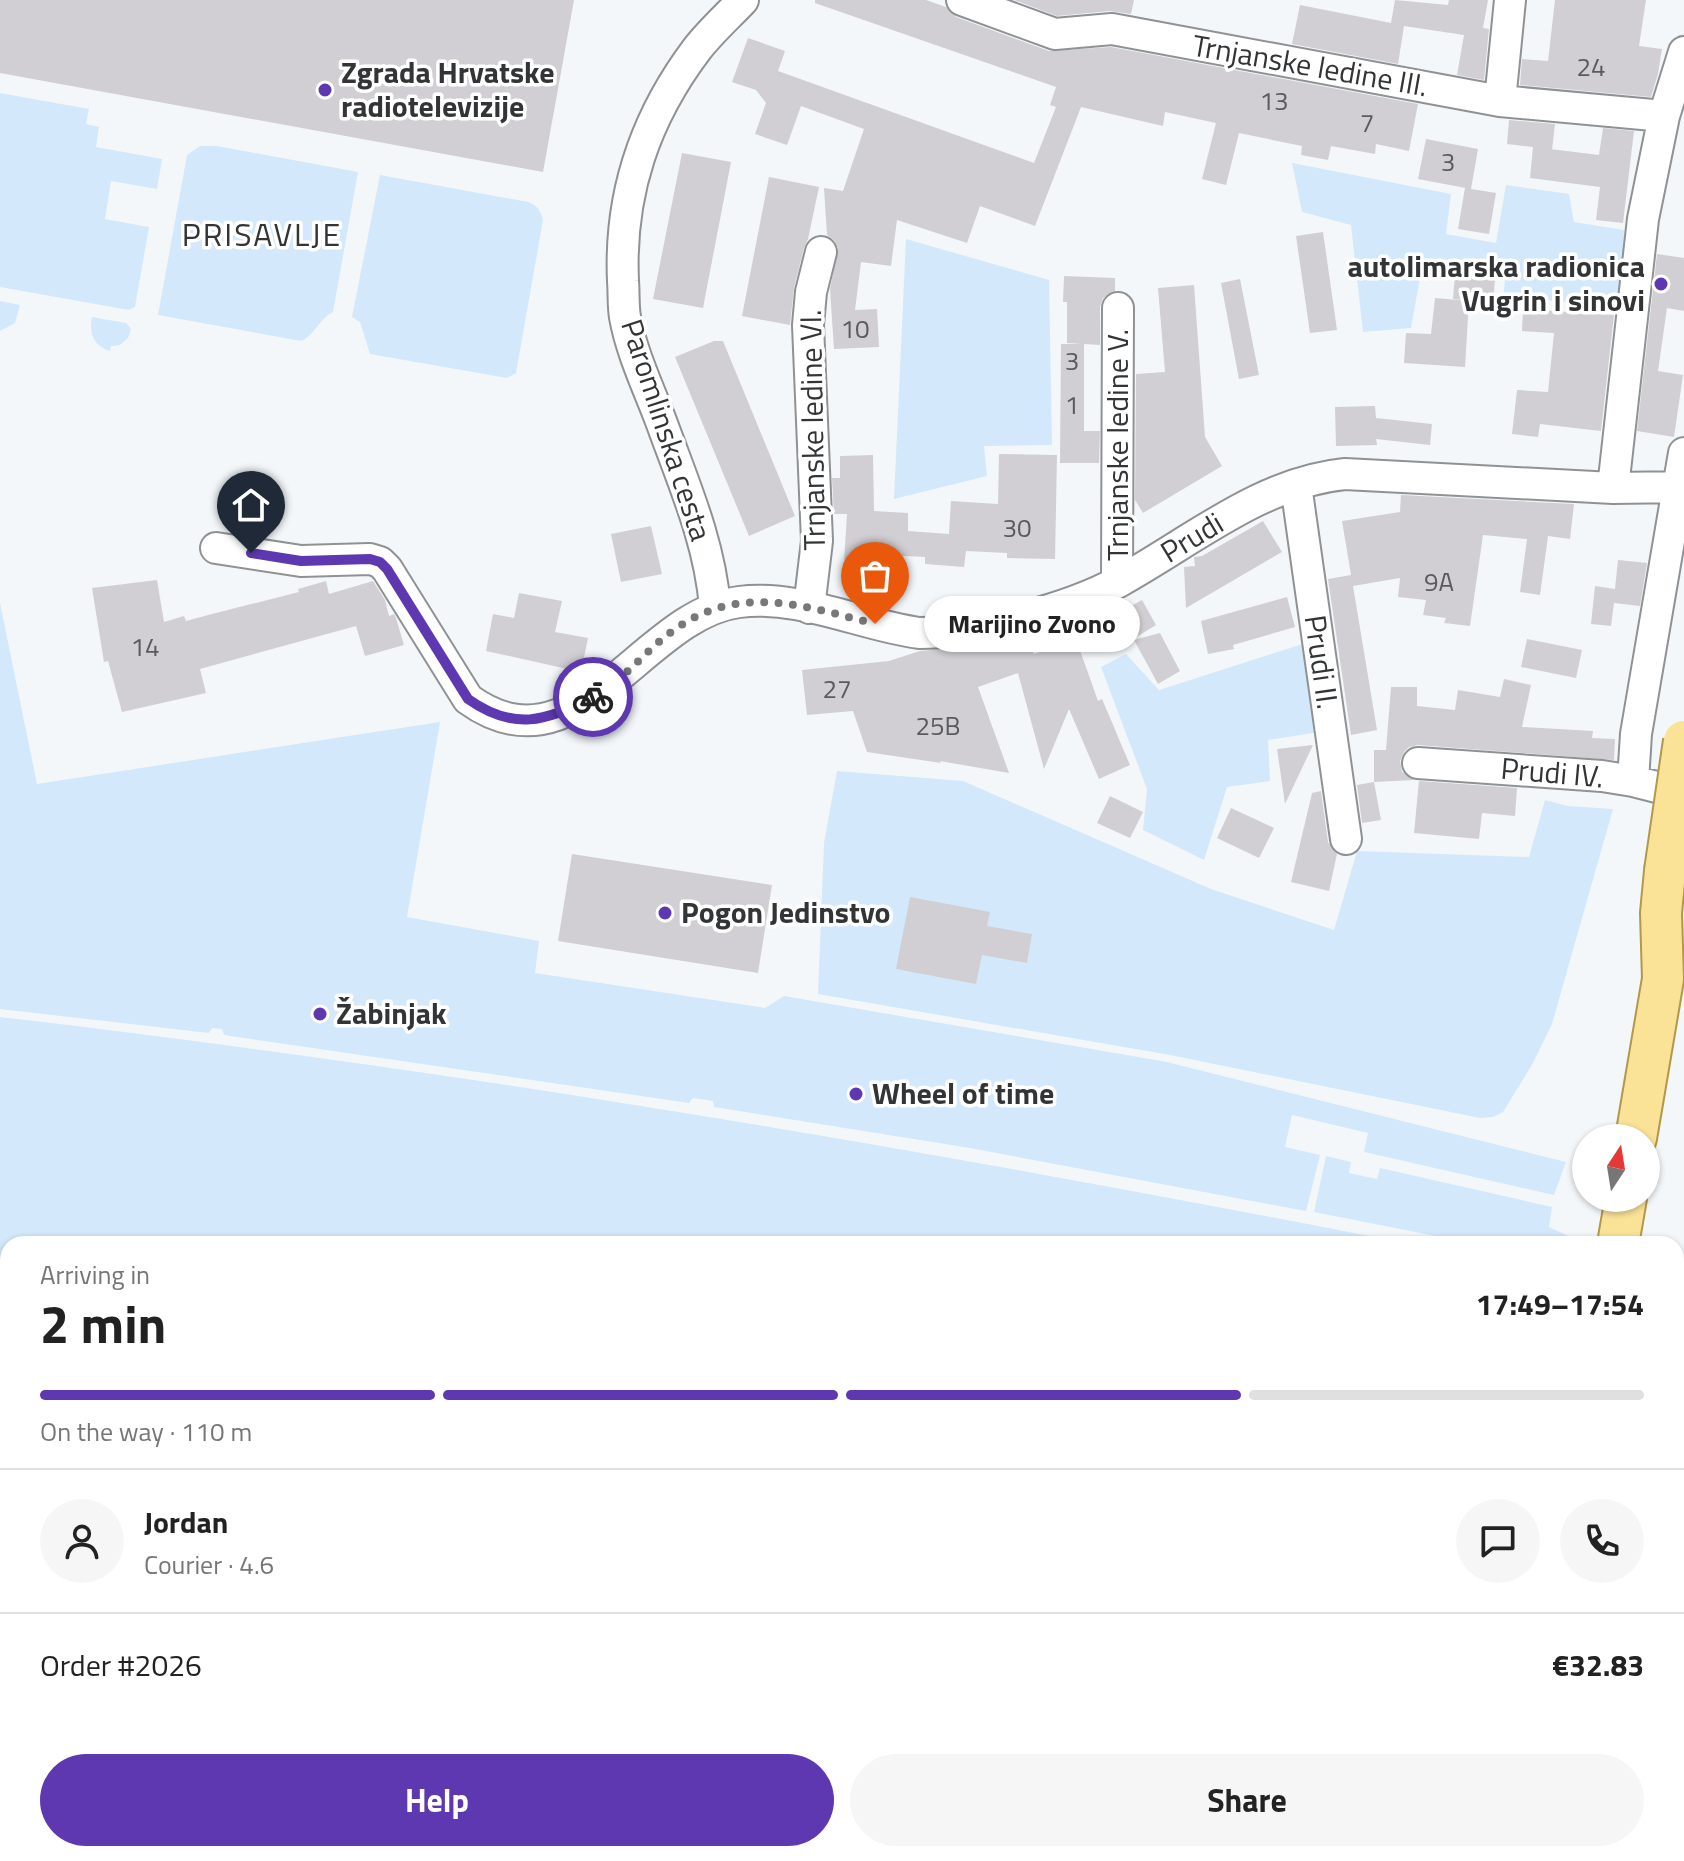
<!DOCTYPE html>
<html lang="en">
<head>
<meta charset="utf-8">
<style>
	body { margin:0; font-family:"Titillium Web",sans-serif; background:#f6f6f6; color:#222; height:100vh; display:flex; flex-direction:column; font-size:30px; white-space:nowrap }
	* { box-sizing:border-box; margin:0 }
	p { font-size:26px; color:#767676 }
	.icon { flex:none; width:44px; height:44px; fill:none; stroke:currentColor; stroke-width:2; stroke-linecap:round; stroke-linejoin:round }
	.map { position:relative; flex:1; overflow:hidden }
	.panel { position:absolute; left:0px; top:1236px; width:1684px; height:626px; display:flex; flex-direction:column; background:#fff; border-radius:24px 24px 0 0; box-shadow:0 2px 6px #0004 }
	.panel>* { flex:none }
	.needle { width:52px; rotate:12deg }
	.tools { position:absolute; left:1572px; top:1124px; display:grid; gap:16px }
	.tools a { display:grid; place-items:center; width:88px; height:88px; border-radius:50%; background:#fff; box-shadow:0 2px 6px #0004; font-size:40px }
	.pin { position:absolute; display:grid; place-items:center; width:68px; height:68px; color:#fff; margin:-82px -34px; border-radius:50% 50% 50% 0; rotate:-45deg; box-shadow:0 0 8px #0007 }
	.pin .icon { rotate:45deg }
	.courier { position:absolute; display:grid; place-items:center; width:80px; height:80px; margin:-40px; border:6px solid #5e38b0; border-radius:50%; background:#fff; color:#222; box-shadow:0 2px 10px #0007 }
	.bubble { position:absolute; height:56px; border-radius:28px; background:#fff; box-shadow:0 2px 6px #0004; font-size:26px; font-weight:700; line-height:56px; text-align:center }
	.head em { font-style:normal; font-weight:700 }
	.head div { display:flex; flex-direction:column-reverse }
	.head { display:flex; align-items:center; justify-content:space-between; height:136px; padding:0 40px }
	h1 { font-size:52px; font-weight:700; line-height:60px }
	.bar { display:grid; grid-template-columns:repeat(4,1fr); gap:12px 8px; align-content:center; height:96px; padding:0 40px }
	.bar i { height:10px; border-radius:6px; background:#e0e0e0 }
	.bar .on { background:#5e38b0 }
	.bar p { grid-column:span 4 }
	.line { display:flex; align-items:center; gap:20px; padding:0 40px; border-top:2px solid #e0e0e0 }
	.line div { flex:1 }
	.round { display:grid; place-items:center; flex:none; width:84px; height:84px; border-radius:42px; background:#f6f6f6 }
	.button { display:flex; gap:16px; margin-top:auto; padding:16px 40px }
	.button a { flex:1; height:92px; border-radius:48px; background:#5e38b0; color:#fff; font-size:32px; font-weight:700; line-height:92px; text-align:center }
	.button a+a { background:#f6f6f6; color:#222 }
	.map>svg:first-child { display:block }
	.green { fill:#d3e8fb }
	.water { fill:#729dc6 }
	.building { fill:#d1cfd3 }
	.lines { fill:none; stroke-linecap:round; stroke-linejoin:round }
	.minor-casing { stroke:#8f9295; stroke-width:34 }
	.major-casing { stroke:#b29848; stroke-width:44 }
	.minor { stroke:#fff; stroke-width:30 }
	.major { stroke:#fae297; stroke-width:40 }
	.major-bridge-casing { stroke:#b29848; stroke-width:44; stroke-linecap:butt }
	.major-bridge { stroke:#fae297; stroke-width:40 }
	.done { stroke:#76787a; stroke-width:8; stroke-dasharray:0 14.4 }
	.route { stroke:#5e38b0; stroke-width:10 }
	.poi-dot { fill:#5e38b0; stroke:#fff; stroke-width:3 }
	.labels { text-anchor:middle; stroke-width:7; stroke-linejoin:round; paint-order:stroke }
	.number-label { font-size:26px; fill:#5a5b5c }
	.street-label { font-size:30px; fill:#333435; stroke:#fff }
	.poi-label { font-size:30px; font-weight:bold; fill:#333435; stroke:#fff; text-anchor:start }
	.neighbourhood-label { font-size:32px; letter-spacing:2px; fill:#333435; stroke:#fff }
</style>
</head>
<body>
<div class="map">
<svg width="1684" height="1861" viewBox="0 0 1684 1861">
	<rect width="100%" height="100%" fill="#f3f7fa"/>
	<path class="green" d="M0,93L89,109L86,124L99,127L96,147L162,159L157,189L111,181L105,219L149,227L135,307L129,310L0,287Z
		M200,146H217L358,172L333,312C319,319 314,336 301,341L158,315L187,155Z
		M1292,163L1451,194L1446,234L1496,243L1506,185L1569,194L1574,222L1624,230L1622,306L1503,297L1506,273L1422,267L1411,328L1363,332L1351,225L1302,212Z
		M380,175L528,202C537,205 541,211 543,220L516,373L507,378L370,354L360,322L352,317Z
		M906,239L1049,280L1052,445L984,446L987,476L894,499Z
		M0,301L20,305L15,323L0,331Z
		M92,317L126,323L131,329L128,338L120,345L111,346L110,351C93,345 89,334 92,317Z
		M0,603L37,784L440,722L407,917L539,941L535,973L765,1008L784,996L1167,1062L1566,1162L1554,1195L1364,1152L1368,1133L1292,1115L1285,1147L1320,1155L1306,1211L970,1148L714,1107L713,1101L693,1098L689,1103L224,1035L222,1029L212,1028L209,1033L0,1009Z
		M1309,642L1319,732L1268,740L1270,781L1227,787L1204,860L1143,830L1147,789L1101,667L1126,654L1159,690Z
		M837,771L963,781L1211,889L1334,930L1357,851L1529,857L1545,800L1568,806L1613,809L1552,1024L1533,1063L1503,1112L1493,1117L1480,1118L1170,1055L818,994L824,843Z
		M0,1017C473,1072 943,1152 1410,1244H8V1362L0,1361Z
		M1326,1156L1351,1162L1349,1173L1377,1179L1380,1168L1552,1207L1549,1227L1577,1240V1244H1476L1314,1212Z
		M1676,1296L1684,1298V1645L1676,1643Z
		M0,1748L8,1749V1854H871L905,1861H0Z"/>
	<path class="water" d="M0,1361L8,1362V1749L0,1748Z
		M1676,1643L1684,1645V1861H905L871,1854H1676Z"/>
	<path class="building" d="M0,0H574L543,172L0,73Z
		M815,0H926L946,7L956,17L1049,51L1111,47L1418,104L1409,151L1376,144L1375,154L1331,146L1328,160L1301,155L1302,146L1239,133L1226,185L1202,179L1216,123L1165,112L1163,126L1081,107L1035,226L980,206L967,243L897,220L891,266L861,262L855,310L877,309L879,347L834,349L830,289L838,248L834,240L827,235L824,188L843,191L864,129L801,106L787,145L755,134L766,103L756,90L732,82L748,38L785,51L778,71L1034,163L1056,107L1050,105L1056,87L815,3Z
		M1014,0H1134L1131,14L1110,11L1057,16Z
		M1395,0L1448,5L1449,0H1488L1483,28L1489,29L1484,80L1457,75L1464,35L1404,26L1398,64L1292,44L1300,5L1391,23Z
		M1555,0H1646L1639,46L1662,49L1658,74L1651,97L1520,85L1522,59L1548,61Z
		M1509,120L1555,124L1552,150L1542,148L1599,155L1603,128L1634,131L1623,223L1596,220L1600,187L1530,178L1533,147L1507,144Z
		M1426,139L1478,149L1471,189L1418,179Z
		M682,153L731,162L703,308L653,299Z
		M769,177L819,187L808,239L804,248L794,288L790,325L742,316Z
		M1465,188L1496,193L1489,234L1458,229Z
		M1323,232L1337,330L1310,333L1296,236Z
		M1657,254L1684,258V311L1667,308L1658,371L1683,375L1674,437L1637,431Z
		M1455,275L1495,279L1493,303L1453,299Z
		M1064,276L1115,278V291L1103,298L1100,307V345L1084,344V431H1100L1099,463H1060L1061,344H1082L1067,343V302H1063Z
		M1240,279L1259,375L1239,379L1221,283Z
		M1194,285L1205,437L1222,466L1143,513L1135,500L1136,374L1165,372L1158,288Z
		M1435,298L1469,301L1465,367L1404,363L1406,333L1431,334Z
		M1523,309L1614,315L1601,431L1540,424L1538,437L1512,434L1517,390L1548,392L1554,333L1522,331Z
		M714,341H723L795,516L749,536L675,357Z
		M1375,406L1376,418L1432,424L1430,445L1376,439L1377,445L1336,446L1335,407Z
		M999,454L1057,455L1055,559L1007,558V553L966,551L964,567L925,564V557L884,555L883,565L844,562L847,514H834L832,478H840V456L873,455L874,511L908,513V531L949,534L951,501L998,504Z
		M1401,495L1574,504L1570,539L1548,536L1540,595L1520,592L1527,539L1483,535L1470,626L1444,623L1446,618L1423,615L1426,600L1398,597L1400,578L1353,586L1377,730L1351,735L1328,579L1351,575L1342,521L1400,512Z
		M1263,521L1282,552L1186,608L1184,567L1195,566L1194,557L1202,556Z
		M651,526L662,574L621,582L611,534Z
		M1618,560L1647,563L1640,606L1614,603L1611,626L1591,624L1595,586L1615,589Z
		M157,580L164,622L184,616L186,621L212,614L299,592L298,589L326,581L329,594L373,581L385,600L389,616L394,614L396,618L404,645L365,656L356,626L200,669L206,693L122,712L108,661L104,662L92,588Z
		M519,593L562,601L555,632L588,638L581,672L486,651L493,614L514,618Z
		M1287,597L1295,627L1233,645L1234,649L1208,654L1201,621Z
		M1142,600L1156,625L1133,639L1118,613Z
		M1160,633L1180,671L1158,684L1134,640Z
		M1027,635L1034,654L1076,639L1098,701L1102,699L1130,765L1099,779L1069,709L1044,769L1018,673L978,687L1009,773L940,761L941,763L867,752L853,711L807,715L802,670L889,661L920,651L974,646L975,649Z
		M1527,639L1582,650L1576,678L1521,667Z
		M1504,679L1531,685L1522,727L1593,731L1592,738L1615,739L1614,760L1418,745L1409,747L1404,752L1400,761L1402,772L1414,780L1374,782V750H1386L1391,687H1417V706L1455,710L1458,690L1500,697Z
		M1313,745L1285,804L1277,749Z
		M1419,781L1517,788L1515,816L1482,813L1479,839L1414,833Z
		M1374,782L1381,820L1362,823L1357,785Z
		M1321,791L1328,842L1337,854L1329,891L1291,882L1312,793Z
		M1110,796L1143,812L1130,838L1097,823Z
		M1231,808L1274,828L1259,858L1217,838Z
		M572,854L772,885L758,973L558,941Z
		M910,897L990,912L987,926L1032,934L1027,963L982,955L976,984L896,969Z"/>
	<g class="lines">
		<g class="minor-casing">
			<path id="minor" d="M962,0L1055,34L1112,29L1500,101L1664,116
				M1500,101L1510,0
				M1296,485L1346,839
				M1613,488L1643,219L1664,116L1684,52
				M216,548L301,561L370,559L380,562L387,569L468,699C577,778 642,614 739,602C800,594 860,625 919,633C978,633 1069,609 1120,581C1192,541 1262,482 1345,474L1613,488L1684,487
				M1117,582L1118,308
				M715,607C710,545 686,489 665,432C652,395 632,356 625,317C623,305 624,293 623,281C619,193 645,118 697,49C711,31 728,16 743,0
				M809,608L817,541L808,325L811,292L821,252
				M1418,763L1602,776L1633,781L1684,794
				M1633,781L1636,734L1684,453"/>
		</g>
		<g class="major-casing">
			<path id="major" d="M1636,1138L1663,979L1661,913L1665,871
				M1618,1244L1626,1198
				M1511,1861L1512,1854"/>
		</g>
		<use href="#minor" class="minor"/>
		<use href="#major" class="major"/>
		<g class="major-bridge-casing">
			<path id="major-bridge" d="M1665,871L1684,741"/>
		</g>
		<use href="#major-bridge" class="major-bridge"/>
	</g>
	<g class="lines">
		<path class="done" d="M593,697C624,681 645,650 674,630C738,583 805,606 875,624"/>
		<path class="route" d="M251,553L301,561L370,559L380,562L387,569L468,699C513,731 546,722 593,697"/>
	</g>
	<g class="poi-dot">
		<circle cx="325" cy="90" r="8"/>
		<circle cx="1661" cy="284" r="8"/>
		<circle cx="665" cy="913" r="8"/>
		<circle cx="320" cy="1014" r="8"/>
		<circle cx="856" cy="1094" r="8"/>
	</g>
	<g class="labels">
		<g class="number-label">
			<text x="1591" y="76">24</text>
			<text x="1274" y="110">13</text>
			<text x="1367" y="132">7</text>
			<text x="1448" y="171">3</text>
			<text x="855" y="338">10</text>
			<text x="1072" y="370">3</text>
			<text x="1072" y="414">1</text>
			<text x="1017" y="537">30</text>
			<text x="1439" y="591">9A</text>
			<text x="145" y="656">14</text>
			<text x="837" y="698">27</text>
			<text x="938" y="735">25B</text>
		</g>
		<g class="street-label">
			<text transform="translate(1310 66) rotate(10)" y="10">Trnjanske ledine III.</text>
			<text transform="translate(666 430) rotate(72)" y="10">Paromlinska cesta</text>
			<text transform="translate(813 430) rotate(-91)" y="10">Trnjanske ledine VI.</text>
			<text transform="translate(1118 445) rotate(-90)" y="10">Trnjanske ledine V.</text>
			<text transform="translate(1192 538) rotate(-31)" y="10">Prudi</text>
			<text transform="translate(1321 662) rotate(82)" y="10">Prudi II.</text>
			<text transform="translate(1552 773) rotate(5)" y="10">Prudi IV.</text>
		</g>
		<g class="poi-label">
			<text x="341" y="83">Zgrada Hrvatske<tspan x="341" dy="34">radiotelevizije</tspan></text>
			<text x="1645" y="277" text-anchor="end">autolimarska radionica<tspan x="1645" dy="34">Vugrin i sinovi</tspan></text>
			<text x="681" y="923">Pogon Jedinstvo</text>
			<text x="336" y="1024">Žabinjak</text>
			<text x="872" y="1104">Wheel of time</text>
		</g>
		<g class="neighbourhood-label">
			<text x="262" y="246">PRISAVLJE</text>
		</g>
	</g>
</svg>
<div class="tools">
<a><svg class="needle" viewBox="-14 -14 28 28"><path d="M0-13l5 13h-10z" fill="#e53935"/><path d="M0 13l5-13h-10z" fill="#767676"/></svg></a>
</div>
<div class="pin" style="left:875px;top:624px;background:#ea580c"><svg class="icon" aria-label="bag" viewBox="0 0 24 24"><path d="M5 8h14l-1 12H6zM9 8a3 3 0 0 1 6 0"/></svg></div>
<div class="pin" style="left:251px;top:553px;background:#1f2937"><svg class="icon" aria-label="home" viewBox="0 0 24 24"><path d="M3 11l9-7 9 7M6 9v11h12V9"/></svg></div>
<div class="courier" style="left:593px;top:697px"><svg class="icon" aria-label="bike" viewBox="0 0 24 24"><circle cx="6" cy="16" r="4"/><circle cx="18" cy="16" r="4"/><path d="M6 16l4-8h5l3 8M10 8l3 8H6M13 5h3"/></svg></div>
<div class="bubble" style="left:924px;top:596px;width:216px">Marijino Zvono</div>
<section class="panel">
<div class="head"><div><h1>2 min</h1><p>Arriving in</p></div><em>17:49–17:54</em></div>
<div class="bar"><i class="on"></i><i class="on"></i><i class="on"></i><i></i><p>On the way · 110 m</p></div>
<div class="line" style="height:144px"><a class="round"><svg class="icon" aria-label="person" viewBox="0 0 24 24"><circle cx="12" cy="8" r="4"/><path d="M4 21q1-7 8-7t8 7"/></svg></a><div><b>Jordan</b><p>Courier · 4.6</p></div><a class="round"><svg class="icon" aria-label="chat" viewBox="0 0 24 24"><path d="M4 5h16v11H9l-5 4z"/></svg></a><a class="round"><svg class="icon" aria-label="phone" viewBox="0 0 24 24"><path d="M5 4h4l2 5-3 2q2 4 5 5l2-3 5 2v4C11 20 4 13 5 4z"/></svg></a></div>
<div class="line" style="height:104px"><div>Order #2026</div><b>€32.83</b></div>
<div class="button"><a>Help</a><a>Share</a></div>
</section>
</div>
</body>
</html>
